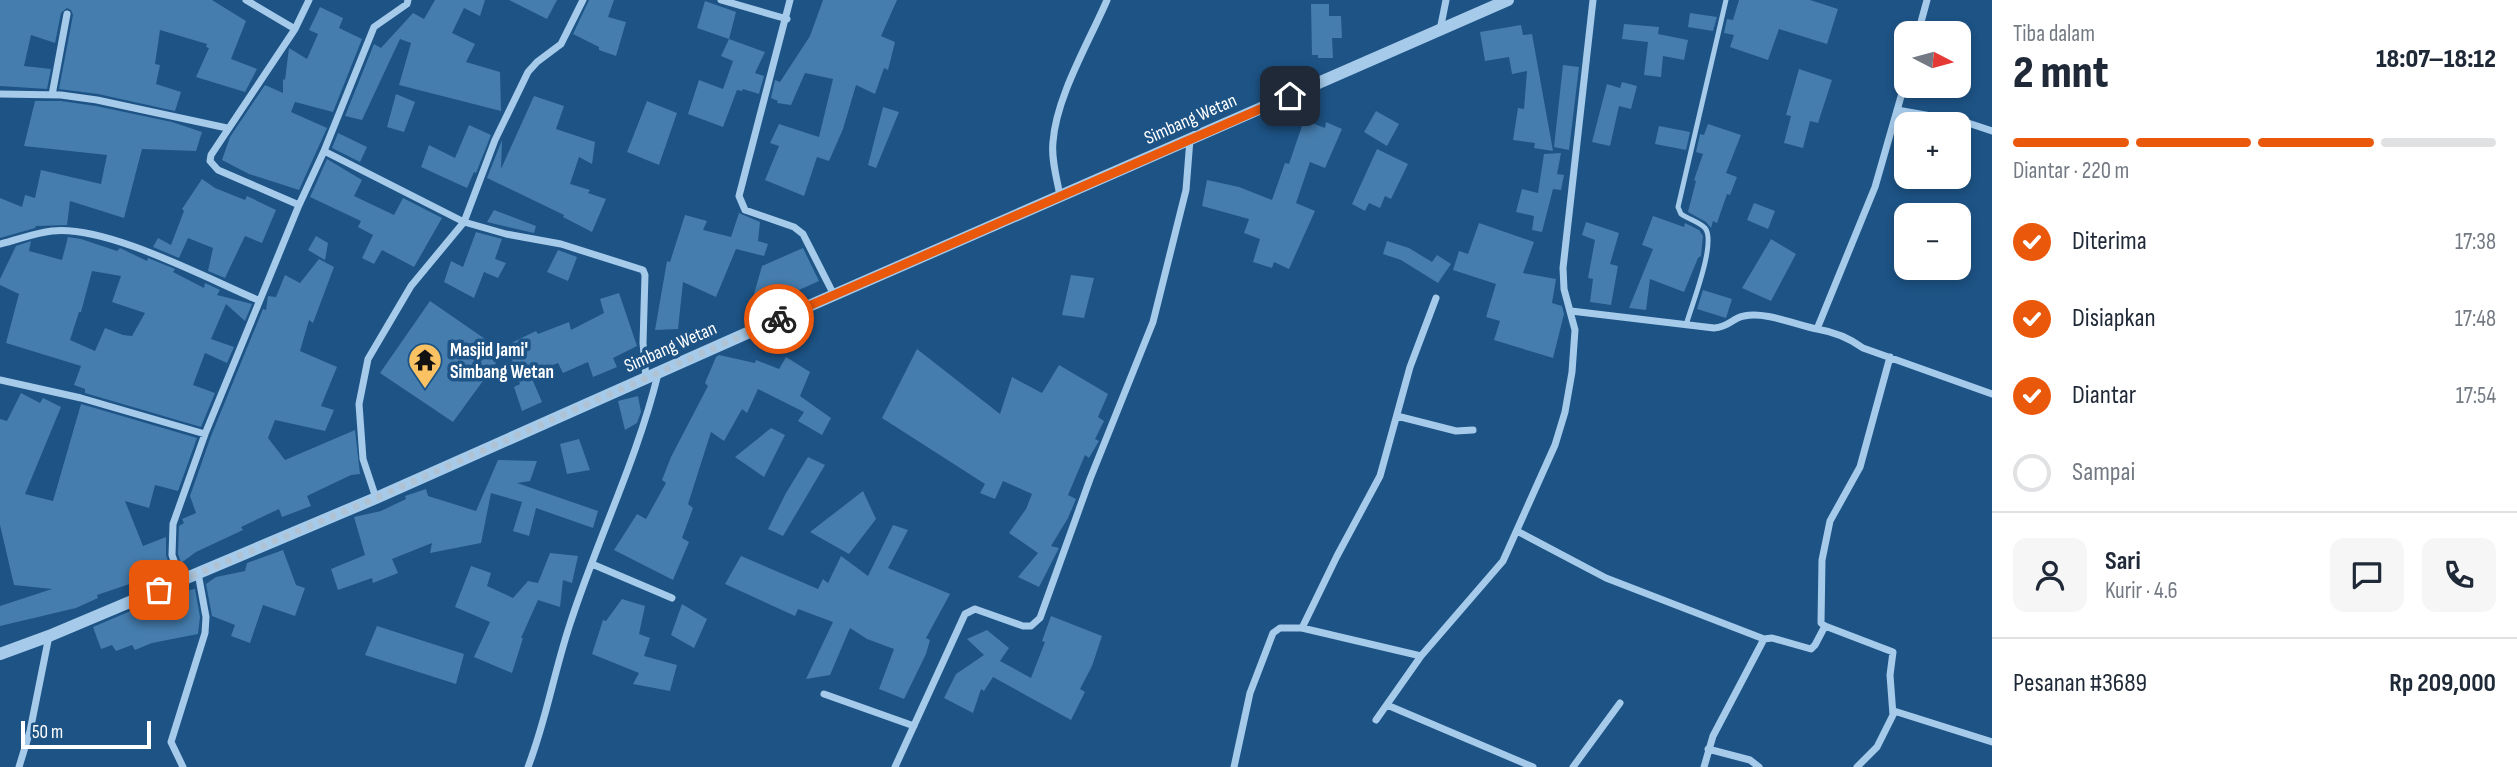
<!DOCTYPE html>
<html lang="id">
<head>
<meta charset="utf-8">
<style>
	body { margin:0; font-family:"Sofia Sans Condensed",sans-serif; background:#f6f6f7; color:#1f2937; height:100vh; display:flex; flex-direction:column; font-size:26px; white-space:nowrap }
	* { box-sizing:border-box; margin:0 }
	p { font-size:23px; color:#747a83 }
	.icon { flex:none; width:38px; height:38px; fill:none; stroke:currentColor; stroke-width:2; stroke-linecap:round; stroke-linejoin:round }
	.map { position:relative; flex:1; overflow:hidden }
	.sheet { display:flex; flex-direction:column; background:#fff; width:525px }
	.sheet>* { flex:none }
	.needle { width:46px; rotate:96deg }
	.buttons { position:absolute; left:1894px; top:21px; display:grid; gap:14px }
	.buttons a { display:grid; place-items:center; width:77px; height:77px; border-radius:14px; background:#fff; box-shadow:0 4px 10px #0003; font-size:35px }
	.scale { position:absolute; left:21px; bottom:18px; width:130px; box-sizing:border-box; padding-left:7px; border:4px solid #fff; border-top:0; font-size:19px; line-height:24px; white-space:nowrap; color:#fff; -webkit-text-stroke:5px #1d5385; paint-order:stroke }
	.pin { position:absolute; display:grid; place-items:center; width:60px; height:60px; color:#fff; margin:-30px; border-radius:14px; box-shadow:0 4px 10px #0006 }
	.courier { position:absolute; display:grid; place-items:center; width:70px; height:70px; margin:-35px; border:5px solid #ea580c; border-radius:50%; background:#fff; color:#222; box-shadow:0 2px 9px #0007 }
	.head em { font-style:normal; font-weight:800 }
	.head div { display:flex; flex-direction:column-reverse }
	.head { display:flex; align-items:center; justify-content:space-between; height:119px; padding:0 21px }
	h1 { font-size:46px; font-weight:800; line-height:52px }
	.bar { display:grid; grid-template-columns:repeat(4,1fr); gap:10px 7px; align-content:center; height:84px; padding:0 21px }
	.bar i { height:9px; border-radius:5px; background:#e0e1e3 }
	.bar .on { background:#ea580c }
	.bar p { grid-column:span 4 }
	.line { display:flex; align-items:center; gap:18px; padding:0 21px; border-top:2px solid #e0e1e3 }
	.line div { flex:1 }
	.round { display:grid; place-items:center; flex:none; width:74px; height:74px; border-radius:14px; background:#f6f6f7 }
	ol { padding:0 21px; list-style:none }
	li { display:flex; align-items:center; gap:21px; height:77px }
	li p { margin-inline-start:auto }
	li .icon { padding:7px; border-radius:50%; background:#ea580c; color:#fff; stroke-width:4 }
	li:last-child { color:#747a83 }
	li i { width:38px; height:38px; border:4px solid #e0e1e3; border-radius:50% }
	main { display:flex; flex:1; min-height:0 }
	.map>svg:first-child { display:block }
	.building { fill:#457dae; fill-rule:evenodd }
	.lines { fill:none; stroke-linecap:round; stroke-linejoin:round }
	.service { stroke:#a5caea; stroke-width:5 }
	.minor { stroke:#a5caea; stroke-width:7 }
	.tertiary { stroke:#a5caea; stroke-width:12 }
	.done { stroke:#b0c3d4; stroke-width:7; stroke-dasharray:0 12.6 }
	.route { stroke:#ea580c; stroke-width:9 }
	.labels { text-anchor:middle; stroke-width:7; stroke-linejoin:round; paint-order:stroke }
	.street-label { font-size:19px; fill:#fff; stroke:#1d5385 }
	.poi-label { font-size:19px; font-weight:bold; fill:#fff; stroke:#1d5385; text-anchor:start }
</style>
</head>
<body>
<main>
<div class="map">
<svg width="1992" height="767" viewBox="0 0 1992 767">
	<rect width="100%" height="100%" fill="#1d5385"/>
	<path class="building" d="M0,0H212L246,21L231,59L257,69L245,92L196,77L209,48L206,47L207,44L160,30L155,64L160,65L156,84L181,92L175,111L98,94L59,89L73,15L71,10L67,8L61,13L55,43L31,35L24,66L51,69L47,89L0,86Z
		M435,0H485L480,16L464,8L452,33L475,44L466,62L500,72L501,111L399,85L411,43L400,39L362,120L345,116L374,44L381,48L413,13L424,19Z
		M509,0H557L547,19Z
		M589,0H614L608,17L626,22L616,56L599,50V47L573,34Z
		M823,0H897L881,36L895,42L888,70L884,68L875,94L856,85L843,129L829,161L817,157L804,196L765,180L779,146L770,143L779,124L819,137L833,79L805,73L791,105L777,103L778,101L771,98L775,80L780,82L810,36Z
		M1739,0H1810L1838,9L1827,44L1779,29L1768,60L1730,47L1734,35L1724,33L1727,19L1733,20Z
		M705,1L736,12L729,39L697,28Z
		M1311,4H1329V16H1341L1342,38H1332L1333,58H1318V55H1312Z
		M320,7L343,18L339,28L362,39L333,112L295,102L291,112L327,128L299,190L249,174L222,160L230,137L265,85L283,93V79L285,80L289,48L307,59L318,34L309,30Z
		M1690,13L1717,17L1713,31L1688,27Z
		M1624,24L1659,27L1658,34L1688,40L1684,60L1663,56L1661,77L1644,75L1648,42L1622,39Z
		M1521,25L1523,35L1532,34L1553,151L1534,148L1535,143L1513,140L1518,108L1524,109L1527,71L1512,74L1509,57L1485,61L1480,32Z
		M729,39L765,52L755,73L764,76L759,94L743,89L742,91L737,90L723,127L688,114L699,80L723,89L733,61L721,56Z
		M1563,65L1579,67L1569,150L1554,147Z
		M1799,69L1832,80L1818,123L1810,121L1803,148L1784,143L1791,116L1786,115Z
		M1622,82L1637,86L1631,109L1619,106L1610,146L1592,142L1607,84L1620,88Z
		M396,94L415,102L404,132L387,127Z
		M534,96L564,106L556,129L595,142L592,164L579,157L570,184L590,190L588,193L606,199L592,232L563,217L564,215L487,178L502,140L501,169Z
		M35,101H61L96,106L172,122L202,132L196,151L142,149L124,218L70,201L67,225L36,226L35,228L0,238V198L22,207L25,195L35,198L41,170L101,184L107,155L24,146Z
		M647,101L677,113L659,165L627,152Z
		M883,107L899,112L876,168L868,165Z
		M1376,111L1399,124L1387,146L1364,132Z
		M1304,120L1325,128L1326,122L1342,129L1325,168L1310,162L1296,203L1315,211L1289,269L1274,262L1272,268L1253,262L1260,239L1244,233L1249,219L1202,206L1207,180L1239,187L1272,200L1285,163L1289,164Z
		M1708,124L1741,135L1726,173L1737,177L1730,195L1727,194L1717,223L1713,221L1711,228L1706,222L1688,212L1696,181L1694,180L1703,154L1696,152L1700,134L1704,135Z
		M469,125L491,135L476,173L474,172L467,188L421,167L429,145L455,158Z
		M1659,126L1690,132L1686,150L1655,144Z
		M338,133L367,147L360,162L332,148Z
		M1377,149L1408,164L1391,199L1385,196L1380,208L1369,203L1365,211L1352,204Z
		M1561,153L1557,174L1564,175L1561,190L1553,189L1542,232L1532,230L1534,216L1516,212L1522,189L1538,193L1544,154Z
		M327,159L362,180L354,196L394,215L403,198L442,218L414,267L382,250L374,264L362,258L373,235L358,227L361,221L310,197Z
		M202,179L215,188L245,200L247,196L276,210L262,243L245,236L225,278L208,271L213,248L188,238L179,258L153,247L158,238L171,245L184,211L182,209Z
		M1754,203L1775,211L1768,229L1747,220Z
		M494,210L536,226L534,233L487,222Z
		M739,213L760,222L758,241L768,244L764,256L736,249L716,297L683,282L678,329L655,330L667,261L670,262L685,215L707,221L703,230L731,237Z
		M1653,216L1684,227L1685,223L1699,230L1703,236L1701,256L1698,258L1684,292L1650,279L1646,310L1629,308L1653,249L1642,245Z
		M1586,222L1619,233L1610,264L1618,266L1611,305L1590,302L1593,279L1588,278L1595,240L1582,235Z
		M1479,223L1534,242L1523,273L1556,279L1552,303L1562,306L1564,314L1553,358L1494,340L1500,321L1486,317L1496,284L1453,270L1459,251L1468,254Z
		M476,232L502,239L495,259L506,263L498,278L484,272L474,298L444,282L451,261L463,267Z
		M316,236L328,243L325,260L308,250Z
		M68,237L81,239L117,251L120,248L147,261L148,258L175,269L173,272L204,288L205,283L220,290L217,295L252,304L245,321L226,304L211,339L234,347L227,363L205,353L193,385L215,393L201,427L85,393V389L74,385L81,366L6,343L19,294L0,285V279L16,246L31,241L29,251L62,260ZM92,271L121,276L112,302L145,313L132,336L123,335L105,328L95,351L70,340L79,312H81Z
		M1771,239L1796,254L1771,301L1742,288Z
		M1387,241L1409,248L1432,262L1437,255L1451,264L1438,283L1401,260L1383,254Z
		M803,248L819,281L790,294H754L762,266Z
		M558,250L577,257L568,281L547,272Z
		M319,259L334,267L313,323L309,320L300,351L337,367L321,406L334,410L325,431L275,420L268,438L285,460L355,430L360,474L351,475L307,496L311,506L282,517L279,509L241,527L243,530L196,552L181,563L178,554L179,526L184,523L182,519L196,513L190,496L211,436L263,309L266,310L268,296L276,297L285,275L300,283Z
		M1071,275L1094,278L1084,318L1062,315Z
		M1703,290L1732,299L1726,318L1697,309Z
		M619,293L637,346L613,358L617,367L593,377L588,362L563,373L558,363L530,374L542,402L522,411L514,387L520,384L507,345L536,331L538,334L569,322L571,330L604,313L600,299Z
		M430,301L504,352L453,422L380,373Z
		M917,349L1000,414L1012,377L1042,393L1059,365L1108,394L1098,417L1104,421L1095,439L1099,441L1089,458L1085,455L1068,495L1076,499L1068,518L1051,546L1059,548L1039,587L1018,577L1038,553L1009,533L1026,509L1032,494L1003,481L995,499L980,493L985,484L882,418Z
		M719,355L755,363L756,360L779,369L786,357L810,372L800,396L831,418L822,435L798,421L804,412L758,389L747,413L742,409L724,441L711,432L688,504L693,508L682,538L689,542L673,580L614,550L637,514L646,519L666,483L662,480L671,457L708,386L705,383L716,357Z
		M21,393L40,403L43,398L61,407L25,494L53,501L81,404L197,438L178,491L155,485L149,508L125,501L143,546L166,537V555L171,570L97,595L98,598L76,608L0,626V606L52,589L14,585L0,525V419L7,421Z
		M638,396L641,412L637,423L625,430L618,401Z
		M771,428L785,435L764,477L735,457Z
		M579,439L590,470L567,474L560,444Z
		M808,457L825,465L783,536L768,529L786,493Z
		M498,460L537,461L530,481L517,483L598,511L593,528L536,508L529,536L513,531L522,502L491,493L481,543L430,553L432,543L392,559L398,573L373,583L372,578L338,590L331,569L365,555L354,517L381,511L406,499L405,496L426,489L428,496L476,511Z
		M863,491L876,519L849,554L810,532Z
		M893,525L908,530L888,568L950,594L926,638L930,640L926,654L904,699L879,689L894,649L867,639L850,628L830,675L806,679L833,622L798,609L795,616L725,584L741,556L818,589L823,579L828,583L841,556L868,576Z
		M283,550L296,585L305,588L295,616L263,605L250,643L231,636L235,625L212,616L206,584L216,577L245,571L247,563Z
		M550,553L578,556L572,583L563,580L560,607L538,600L521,638H523L512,673L474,657L490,622L455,607L471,566L491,573L487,586L513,598L528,581L538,583Z
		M195,589L200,617L198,634L152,643L135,650L132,645L116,651L112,645L101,649L93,627L147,604L184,596L183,591Z
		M622,599L645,606L639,634L650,638L644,656L677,665L670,691L633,684L639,673L592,654L603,620L606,621Z
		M682,604L707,619L694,648L671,635Z
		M1051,616L1102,636L1092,666L1080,689L1085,692L1071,720L993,677L984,691L981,689L973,713L944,698L956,674L984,655L967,639L987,630L1009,648L1000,661L1031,678L1045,642L1042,641Z
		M377,626L464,654L456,684L365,655Z"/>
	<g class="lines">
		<path class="service" d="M1686,325C1691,307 1717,242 1705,228C1699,222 1688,219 1681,214L1678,207L1726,0"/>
		<path class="minor" d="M246,0L295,29
			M721,0L787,19
			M790,0L739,196L745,210L794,227L803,234L834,295
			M1440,30L1446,0
			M1918,33L1927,0
			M0,94L61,95L97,100L227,128
			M52,95L67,14
			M1897,110L1965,122L1992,131
			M324,151L464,222L506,234L561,244L643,270L645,275L643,343L646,378
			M1060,196C1057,179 1051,159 1053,142C1056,97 1089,42 1107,0
			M299,205L324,151L374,27L407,4L408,0
			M0,244C17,240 34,233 52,231C107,225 206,278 258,300
			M1571,311L1714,328C1730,327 1732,318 1744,316C1765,311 1796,325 1817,329L1875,187L1906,79
			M1817,329C1835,332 1848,337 1863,348L1992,394
			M0,380L81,398L205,434
			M1397,416L1456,431L1473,430
			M376,498L363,459L359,404L368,359L411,286L464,222L495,140L528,72L537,62L561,44L583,0
			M1517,531L1606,578L1764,639
			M592,564L672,598
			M181,581L172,555L173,524L205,434L299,205L218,170L210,161L211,155L295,29L309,0
			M1302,628L1337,556L1380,476L1410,367L1436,298
			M824,694L914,726
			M1387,705L1533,767
			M1894,711L1992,742
			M1376,720L1421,656
			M1708,749L1750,760L1759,767
			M19,767L30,731L49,636
			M183,767L171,742L205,633L206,617L198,573
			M528,767C546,721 554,672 570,624C597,540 637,460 658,374
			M895,767L965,614L975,609L1023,626H1031L1040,618L1090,479L1153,322L1186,190L1190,139
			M1234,767L1250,693L1273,633L1280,628H1302L1421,656L1503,561L1555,445L1565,412L1572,372L1575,330L1564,289L1563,268L1593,0
			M1573,767L1620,703
			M1704,767L1713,736L1764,639L1772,638L1811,649L1815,645L1825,626
			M1857,767L1877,747L1893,715L1890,675L1893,652L1825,626L1821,623L1822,560L1830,521L1860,467L1890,357"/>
		<path class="tertiary" d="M0,654L49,636L376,498L754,330L1508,0"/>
	</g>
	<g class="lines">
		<path class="done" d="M159,590L376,498L779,319"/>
		<path class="route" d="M779,319L1290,96"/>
	</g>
	<defs>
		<g id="temple-pin" transform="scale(1.75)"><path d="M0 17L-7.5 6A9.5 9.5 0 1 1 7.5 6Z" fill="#fac263" stroke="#1d5385"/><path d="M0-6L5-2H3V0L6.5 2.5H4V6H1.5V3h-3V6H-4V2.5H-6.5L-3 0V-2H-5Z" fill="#111"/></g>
	</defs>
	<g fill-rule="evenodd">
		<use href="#temple-pin" x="425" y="360"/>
	</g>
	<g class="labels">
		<g class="street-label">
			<text transform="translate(1190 118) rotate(-24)" y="7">Simbang Wetan</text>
			<text transform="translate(670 346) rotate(-24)" y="7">Simbang Wetan</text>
		</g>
		<g class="poi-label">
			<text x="450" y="356">Masjid Jami'<tspan x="450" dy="22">Simbang Wetan</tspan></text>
		</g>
	</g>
</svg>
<div class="buttons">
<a><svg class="needle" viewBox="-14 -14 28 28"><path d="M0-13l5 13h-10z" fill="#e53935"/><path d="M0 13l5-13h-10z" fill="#747a83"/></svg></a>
<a>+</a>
<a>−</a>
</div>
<div class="scale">50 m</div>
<div class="pin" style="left:159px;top:590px;background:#ea580c"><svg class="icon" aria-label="bag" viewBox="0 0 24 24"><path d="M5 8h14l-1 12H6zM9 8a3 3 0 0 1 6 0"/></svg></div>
<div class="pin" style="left:1290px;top:96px;background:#1f2937"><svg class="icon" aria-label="home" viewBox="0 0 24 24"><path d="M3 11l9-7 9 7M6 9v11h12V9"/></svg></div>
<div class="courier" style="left:779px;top:319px"><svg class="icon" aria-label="bike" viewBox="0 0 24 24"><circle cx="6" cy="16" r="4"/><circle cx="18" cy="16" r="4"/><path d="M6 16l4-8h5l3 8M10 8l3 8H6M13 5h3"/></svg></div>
</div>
<section class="sheet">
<div class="head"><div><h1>2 mnt</h1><p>Tiba dalam</p></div><em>18:07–18:12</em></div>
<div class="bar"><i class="on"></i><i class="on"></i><i class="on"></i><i></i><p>Diantar · 220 m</p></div>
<ol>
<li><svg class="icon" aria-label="check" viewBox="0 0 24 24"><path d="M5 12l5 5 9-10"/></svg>Diterima<p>17:38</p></li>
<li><svg class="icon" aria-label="check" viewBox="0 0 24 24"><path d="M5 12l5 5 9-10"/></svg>Disiapkan<p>17:48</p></li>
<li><svg class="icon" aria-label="check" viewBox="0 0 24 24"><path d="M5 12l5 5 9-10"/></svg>Diantar<p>17:54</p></li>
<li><i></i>Sampai</li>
</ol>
<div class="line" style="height:126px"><a class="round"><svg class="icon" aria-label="person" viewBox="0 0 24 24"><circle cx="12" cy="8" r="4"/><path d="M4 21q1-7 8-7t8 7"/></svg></a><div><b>Sari</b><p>Kurir · 4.6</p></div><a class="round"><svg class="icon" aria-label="chat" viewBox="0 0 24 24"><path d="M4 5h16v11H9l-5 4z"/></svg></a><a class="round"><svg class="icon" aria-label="phone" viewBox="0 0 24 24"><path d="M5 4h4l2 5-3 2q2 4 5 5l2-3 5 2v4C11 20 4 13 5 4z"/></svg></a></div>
<div class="line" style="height:91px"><div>Pesanan #3689</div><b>Rp 209,000</b></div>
</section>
</main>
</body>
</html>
